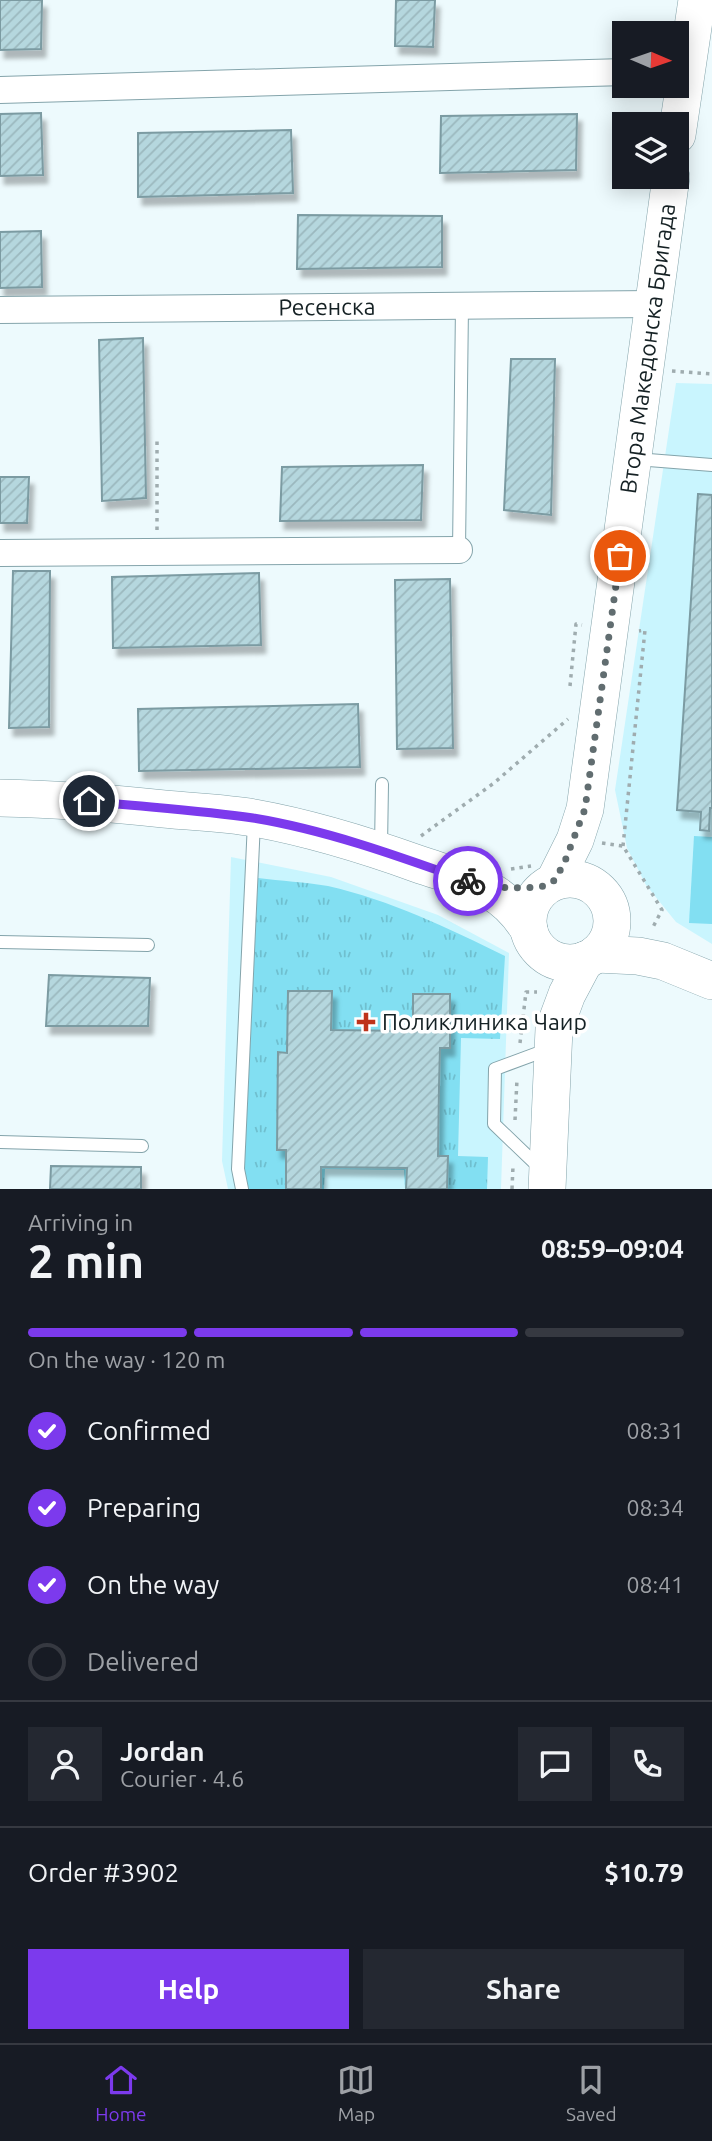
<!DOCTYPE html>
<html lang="en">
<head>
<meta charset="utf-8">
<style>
	body { margin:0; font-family:Ubuntu,sans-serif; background:#242831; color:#f1f3f6; height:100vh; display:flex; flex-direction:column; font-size:26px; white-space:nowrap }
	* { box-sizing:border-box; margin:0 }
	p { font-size:23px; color:#9ea1a6 }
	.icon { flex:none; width:38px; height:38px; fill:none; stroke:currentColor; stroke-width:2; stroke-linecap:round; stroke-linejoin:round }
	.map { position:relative; height:1189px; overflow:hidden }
	.drawer { display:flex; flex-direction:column; background:#171b24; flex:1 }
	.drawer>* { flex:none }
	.needle { width:46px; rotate:92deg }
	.tools { position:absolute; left:612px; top:21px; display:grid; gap:14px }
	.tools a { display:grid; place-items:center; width:77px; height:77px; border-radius:0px; background:#171b24; box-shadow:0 4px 18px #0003; font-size:35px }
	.pin { position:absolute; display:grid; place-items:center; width:60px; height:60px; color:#fff; margin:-30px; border:4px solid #fff; border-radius:50%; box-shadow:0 2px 7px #0007 }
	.courier { position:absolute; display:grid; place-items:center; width:70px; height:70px; margin:-35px; border:5px solid #7c3aed; border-radius:50%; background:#fff; color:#222; box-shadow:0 2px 9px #0007 }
	.overview em { font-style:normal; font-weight:700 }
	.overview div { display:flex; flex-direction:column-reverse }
	.overview { display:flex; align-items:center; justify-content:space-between; height:119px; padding:0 28px }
	h1 { font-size:46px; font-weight:700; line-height:52px }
	.bar { display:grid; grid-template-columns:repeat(4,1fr); gap:10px 7px; align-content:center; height:84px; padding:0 28px }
	.bar i { height:9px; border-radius:5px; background:#363941 }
	.bar .current { background:#7c3aed }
	.bar p { grid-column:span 4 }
	.line { display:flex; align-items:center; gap:18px; padding:0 28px; border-top:2px solid #363941 }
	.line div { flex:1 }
	.round { display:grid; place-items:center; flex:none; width:74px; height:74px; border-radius:0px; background:#242831 }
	ol { padding:0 28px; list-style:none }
	li { display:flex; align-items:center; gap:21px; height:77px }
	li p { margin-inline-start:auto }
	li .icon { padding:7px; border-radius:50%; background:#7c3aed; color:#fff; stroke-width:4 }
	li:last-child { color:#9ea1a6 }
	li i { width:38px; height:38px; border:4px solid #363941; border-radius:50% }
	.cta { display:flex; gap:14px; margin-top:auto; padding:14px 28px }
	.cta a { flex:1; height:80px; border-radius:0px; background:#7c3aed; color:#fff; font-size:28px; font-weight:700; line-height:80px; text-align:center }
	.cta a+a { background:#242831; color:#f1f3f6 }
	.menu { display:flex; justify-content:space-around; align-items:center; height:98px; border-top:2px solid #363941; background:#171b24; font-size:19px; color:#9ea1a6 }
	.menu a { display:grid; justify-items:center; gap:4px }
	.menu .current { color:#7c3aed }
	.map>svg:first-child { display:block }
	.built { fill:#c9f5fe }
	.grass { fill:url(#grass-tufts) }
	.green { fill:#82dff2 }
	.building { fill:url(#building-hatch); stroke:#7b9ba2; stroke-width:2; filter:url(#shadow) }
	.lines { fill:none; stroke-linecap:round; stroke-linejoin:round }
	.lane-casing { stroke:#84a4ab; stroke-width:14 }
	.street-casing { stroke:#84a4ab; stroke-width:28 }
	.secondary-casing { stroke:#84a4ab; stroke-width:38 }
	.path { stroke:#9facaf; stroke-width:3.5; stroke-dasharray:3.5 5; stroke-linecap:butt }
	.lane { stroke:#fff; stroke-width:12 }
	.street { stroke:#fff; stroke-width:26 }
	.secondary { stroke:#fff; stroke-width:37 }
	.done { stroke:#616d70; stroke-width:7; stroke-dasharray:0 12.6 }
	.route { stroke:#7c3aed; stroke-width:9 }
	.poi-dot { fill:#be331b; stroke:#fff; stroke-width:2.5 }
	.labels { text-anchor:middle; stroke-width:7; stroke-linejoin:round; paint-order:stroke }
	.street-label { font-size:23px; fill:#152124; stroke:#fff }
	.poi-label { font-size:23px; fill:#152124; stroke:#fff; text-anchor:start }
</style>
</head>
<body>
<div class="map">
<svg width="712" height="1189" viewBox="0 0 712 1189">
	<defs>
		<pattern id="grass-tufts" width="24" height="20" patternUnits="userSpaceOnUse" patternTransform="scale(1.75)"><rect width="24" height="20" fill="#82dff2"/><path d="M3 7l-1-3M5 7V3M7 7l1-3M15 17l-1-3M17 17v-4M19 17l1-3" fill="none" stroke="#6fbfcf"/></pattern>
		<pattern id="building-hatch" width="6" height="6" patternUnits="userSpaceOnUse" patternTransform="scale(1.75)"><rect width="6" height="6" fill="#b5d7de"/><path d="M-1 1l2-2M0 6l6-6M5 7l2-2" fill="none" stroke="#9bb8be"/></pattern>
		<filter id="shadow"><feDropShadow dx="4.5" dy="8" stdDeviation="2" flood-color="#0004"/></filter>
	</defs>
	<rect width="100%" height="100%" fill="#edfafd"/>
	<path class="built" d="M676,383L712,384V944L676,922L646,885L627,848L615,790Z
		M231,857L331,877L438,915L509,953L501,1189H228L222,1161Z"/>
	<path class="grass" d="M258,878C281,881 305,882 328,886C390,900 448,928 505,956L500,1039L461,1038L458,1156L488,1157L487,1189H405L404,1170L325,1169L324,1189H249L244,1173Z"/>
	<path class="green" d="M694,836L712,837V924L689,923Z"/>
	<path class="building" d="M0,0H42L41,49L0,50Z
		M396,0H435L433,47L395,46Z
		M41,113L43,175L0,176V114Z
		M577,114L576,170L440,173L441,116Z
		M291,130L293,193L138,197V133Z
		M298,215L442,216V267L297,269Z
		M41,231L42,287L0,288V232Z
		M143,338L146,498L102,501L99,340Z
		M511,359H555L551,515L504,510Z
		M423,465L421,520L280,521L282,467Z
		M0,477H29L27,523H0Z
		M698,494L712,495V808H710L709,831L700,830L701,812L677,810Z
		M13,571H50L49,727L9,728Z
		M259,573L261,645L113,648L112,577Z
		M450,579L453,748L397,749L395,580Z
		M358,704L360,767L139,771L138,709Z
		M49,975L150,978L148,1026H46Z
		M288,991H332L331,1030L413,1031V994H450V1048H440L439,1087L438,1156H448L447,1189H406L407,1168L321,1167V1189H286V1150H277L278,1052L287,1053Z
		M51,1166L141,1167V1189H50Z"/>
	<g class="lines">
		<g class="lane-casing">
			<path id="lane" d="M636,459L712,465
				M459,550L462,306
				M381,847L382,784
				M0,942L148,945
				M0,1142L142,1146
				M542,1170L494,1124L495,1069L549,1049
				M242,1189L238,1169L254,822"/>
		</g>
		<g class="street-casing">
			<g id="street">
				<path d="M0,90L625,72"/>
				<path id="s1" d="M0,310L654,304"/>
				<path d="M0,553L459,550"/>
			</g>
		</g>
		<g class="secondary-casing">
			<g id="secondary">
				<path d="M677,135L697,0"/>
				<path d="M0,798C55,799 109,803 164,809C194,812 225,813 254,818C310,828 365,845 418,864C465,880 502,885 529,930"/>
				<circle cx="570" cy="921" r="42"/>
				<path id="s2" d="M555,880L575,840L585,809L671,177"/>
				<path d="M596,954L638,956L663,961L712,981"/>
				<path d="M547,1189L554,1029L567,994L585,960"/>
			</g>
		</g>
		<path class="path" d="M672,371L712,374
			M157,530V441
			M570,686L576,624L582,625
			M421,836L494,783L568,719
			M602,843L623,846L662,910L652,929
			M623,846L645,630L639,631
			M511,869L531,866
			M520,1043L526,992H537
			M515,1120L517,1079
			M512,1189L513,1166"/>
		<use href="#lane" class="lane"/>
		<use href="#street" class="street"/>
		<use href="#secondary" class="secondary"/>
	</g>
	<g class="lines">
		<path class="done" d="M468,881L485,887L524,888L544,886L555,880L565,861L585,809L620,556"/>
		<path class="route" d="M89,801C143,807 199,810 253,818C326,830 398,856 468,881"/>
	</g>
	<path class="poi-dot" d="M362.5 1011.5h7v7h7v7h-7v7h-7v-7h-7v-7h7z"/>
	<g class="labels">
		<g class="street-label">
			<text dy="8" stroke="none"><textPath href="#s1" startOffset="327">Ресенска</textPath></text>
			<text dy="8" stroke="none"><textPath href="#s2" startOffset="542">Втора Македонска Бригада</textPath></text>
		</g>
		<g class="poi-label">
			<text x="382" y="1030">Поликлиника Чаир</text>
		</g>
	</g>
</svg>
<div class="tools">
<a><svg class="needle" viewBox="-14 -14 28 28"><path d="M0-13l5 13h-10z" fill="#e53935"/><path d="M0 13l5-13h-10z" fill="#9ea1a6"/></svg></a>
<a><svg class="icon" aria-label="layers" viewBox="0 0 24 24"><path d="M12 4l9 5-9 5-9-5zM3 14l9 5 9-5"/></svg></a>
</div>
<div class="pin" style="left:620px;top:556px;background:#ea580c"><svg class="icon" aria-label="bag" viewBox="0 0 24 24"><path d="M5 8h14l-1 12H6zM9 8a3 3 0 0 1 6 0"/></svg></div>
<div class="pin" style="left:89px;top:801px;background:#1f2937"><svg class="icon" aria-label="home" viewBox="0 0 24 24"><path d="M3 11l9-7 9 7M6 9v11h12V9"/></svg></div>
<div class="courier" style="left:468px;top:881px"><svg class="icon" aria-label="bike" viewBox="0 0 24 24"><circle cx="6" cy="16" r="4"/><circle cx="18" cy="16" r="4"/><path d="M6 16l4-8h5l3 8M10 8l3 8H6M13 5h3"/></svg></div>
</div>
<section class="drawer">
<div class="overview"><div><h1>2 min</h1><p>Arriving in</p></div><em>08:59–09:04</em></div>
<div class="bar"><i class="current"></i><i class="current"></i><i class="current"></i><i></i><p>On the way · 120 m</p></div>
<ol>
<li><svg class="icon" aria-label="check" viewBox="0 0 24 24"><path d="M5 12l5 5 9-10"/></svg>Confirmed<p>08:31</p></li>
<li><svg class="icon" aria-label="check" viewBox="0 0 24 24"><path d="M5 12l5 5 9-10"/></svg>Preparing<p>08:34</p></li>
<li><svg class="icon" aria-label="check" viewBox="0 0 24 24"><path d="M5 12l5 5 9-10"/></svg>On the way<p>08:41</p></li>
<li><i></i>Delivered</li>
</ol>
<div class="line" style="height:126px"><a class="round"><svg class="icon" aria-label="person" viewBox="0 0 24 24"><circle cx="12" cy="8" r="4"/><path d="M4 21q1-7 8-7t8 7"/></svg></a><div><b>Jordan</b><p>Courier · 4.6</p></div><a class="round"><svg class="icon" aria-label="chat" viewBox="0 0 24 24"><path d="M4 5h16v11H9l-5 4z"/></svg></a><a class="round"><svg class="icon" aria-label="phone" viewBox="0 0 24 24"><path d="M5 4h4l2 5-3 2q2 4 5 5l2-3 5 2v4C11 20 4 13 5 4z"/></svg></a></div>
<div class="line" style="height:91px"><div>Order #3902</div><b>$10.79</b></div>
<div class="cta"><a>Help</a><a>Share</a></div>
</section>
<nav class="menu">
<a class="current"><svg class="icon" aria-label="home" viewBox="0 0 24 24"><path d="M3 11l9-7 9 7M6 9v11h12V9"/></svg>Home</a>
<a><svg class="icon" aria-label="map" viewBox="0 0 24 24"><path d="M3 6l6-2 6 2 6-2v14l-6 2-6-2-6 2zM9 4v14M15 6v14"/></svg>Map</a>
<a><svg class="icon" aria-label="saved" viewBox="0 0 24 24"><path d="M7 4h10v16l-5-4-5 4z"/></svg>Saved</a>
</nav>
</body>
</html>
